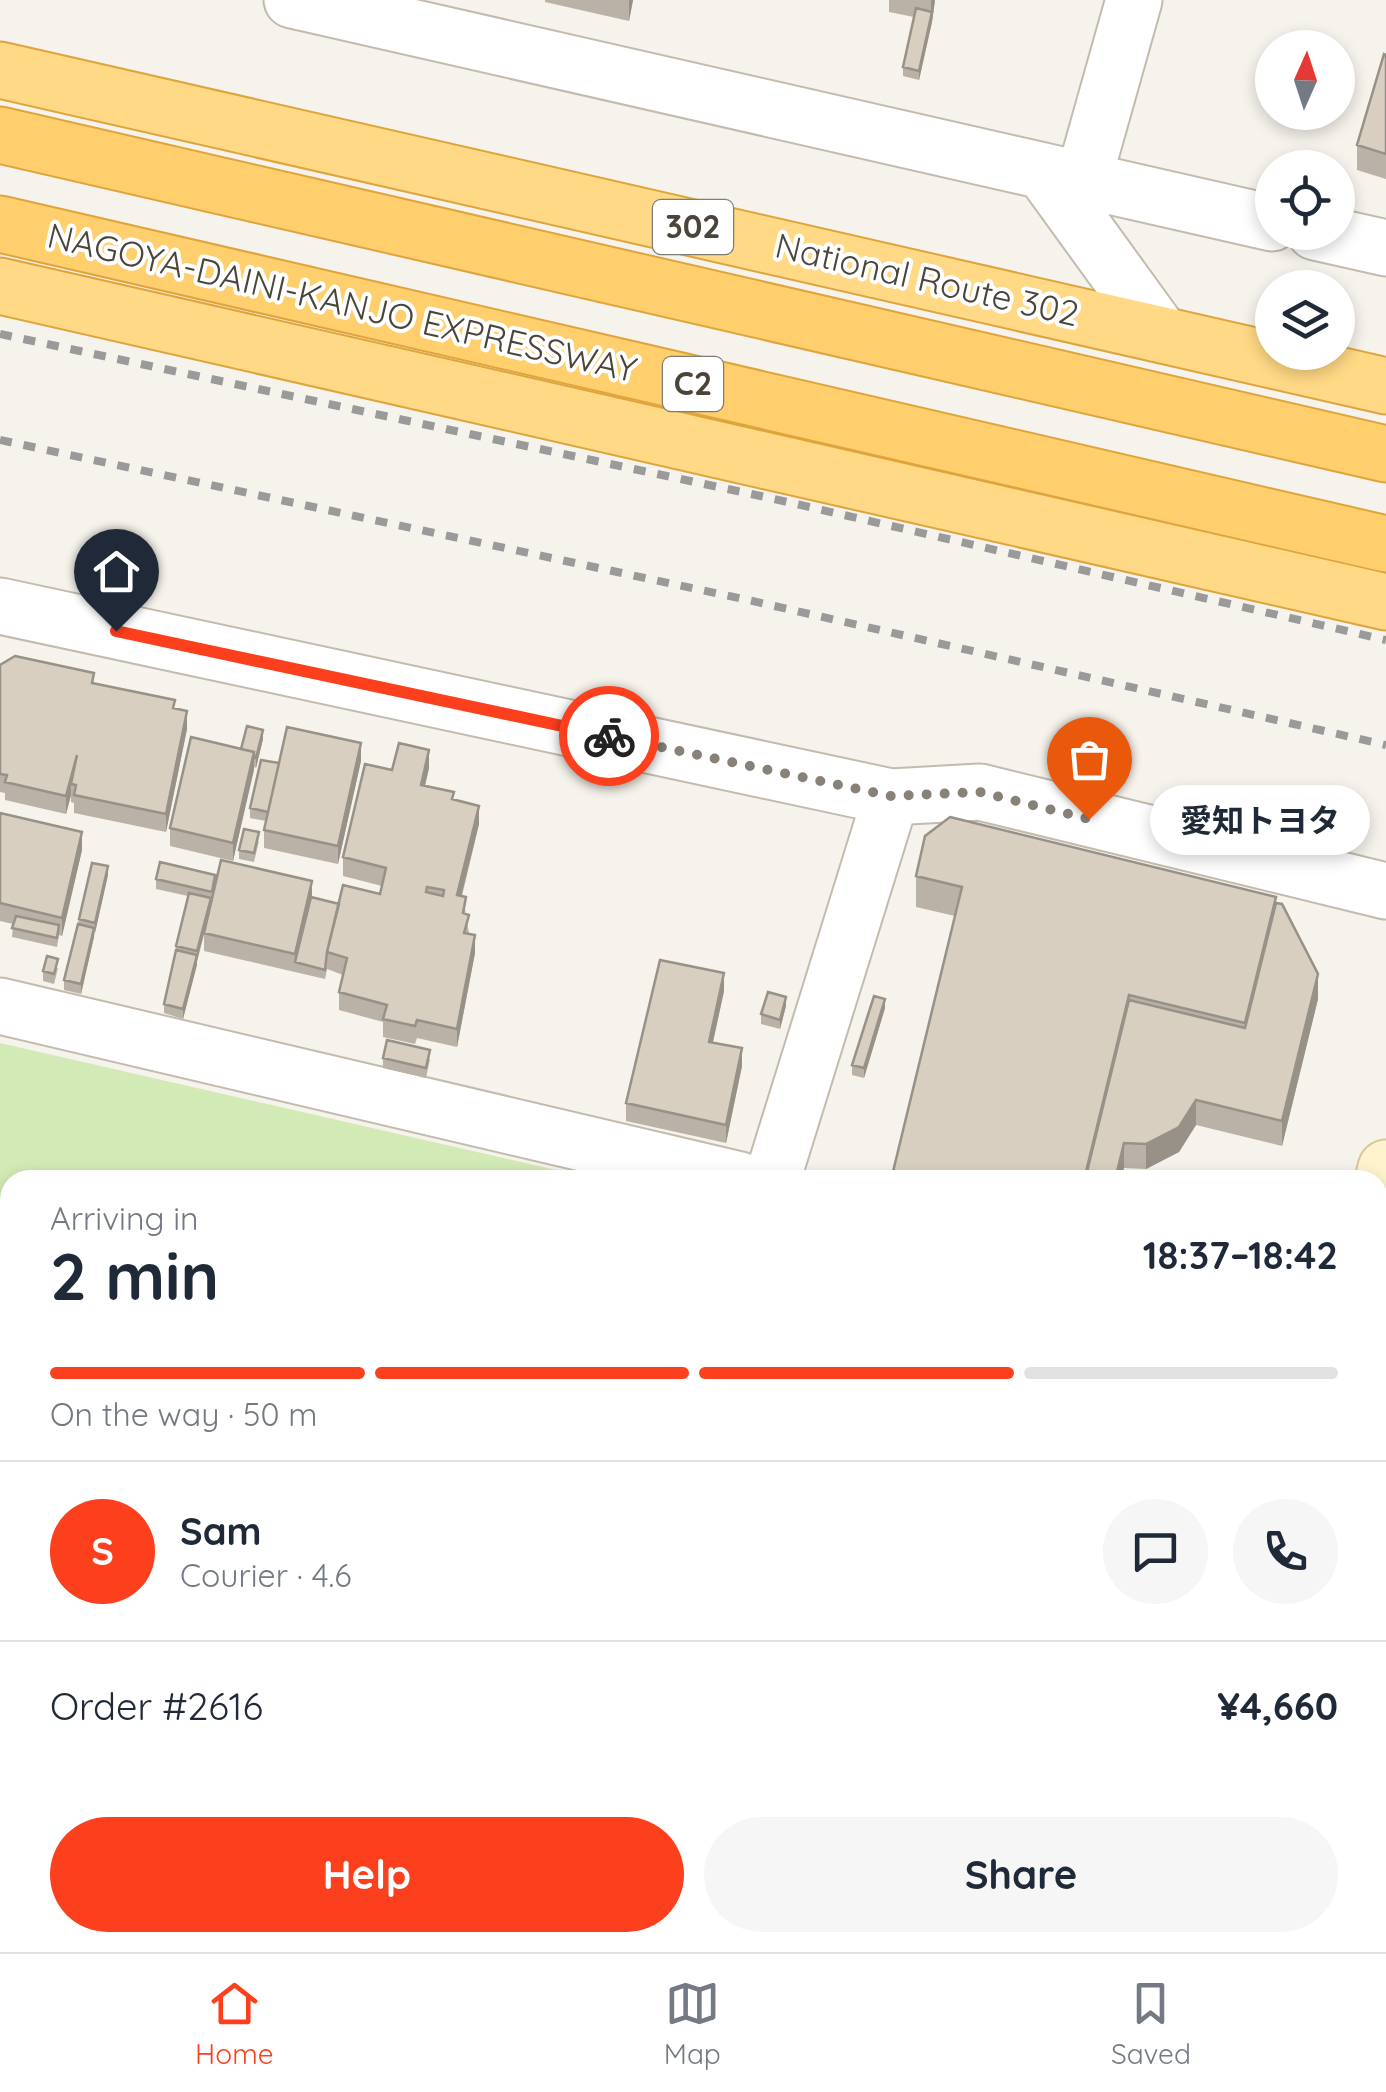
<!DOCTYPE html>
<html lang="en">
<head>
<meta charset="utf-8">
<style>
	body { margin:0; font-family:Quicksand,"Noto Sans JP",sans-serif; background:#f6f6f7; color:#1f2937; height:100vh; display:flex; flex-direction:column; font-size:38px; white-space:nowrap }
	* { box-sizing:border-box; margin:0 }
	p { font-size:32px; color:#747a83 }
	.icon { flex:none; width:55px; height:55px; fill:none; stroke:currentColor; stroke-width:2; stroke-linecap:round; stroke-linejoin:round }
	.map { position:relative; flex:1; overflow:hidden }
	.drawer { position:absolute; left:0px; top:1170px; width:1388px; height:782px; display:flex; flex-direction:column; background:#fff; border-radius:30px 30px 0 0; box-shadow:0 5px 15px #0003 }
	.drawer>* { flex:none }
	.needle { width:65px; rotate:3deg }
	.buttons { position:absolute; left:1255px; top:30px; display:grid; gap:20px }
	.buttons a { display:grid; place-items:center; width:100px; height:100px; border-radius:50%; background:#fff; box-shadow:0 5px 15px #0003; font-size:50px }
	.pin { position:absolute; display:grid; place-items:center; width:85px; height:85px; color:#fff; margin:-102px -42px; border-radius:50% 50% 50% 0; rotate:-45deg; box-shadow:0 0 10px #0007 }
	.pin .icon { rotate:45deg }
	.courier { position:absolute; display:grid; place-items:center; width:100px; height:100px; margin:-50px; border:8px solid #fc3f1d; border-radius:50%; background:#fff; color:#222; box-shadow:0 2px 12px #0007 }
	.bubble { position:absolute; height:70px; border-radius:35px; background:#fff; box-shadow:0 5px 15px #0003; font-size:32px; font-weight:700; line-height:70px; text-align:center }
	.overview em { font-style:normal; font-weight:700 }
	.overview div { display:flex; flex-direction:column-reverse }
	.overview { display:flex; align-items:center; justify-content:space-between; height:170px; padding:0 50px }
	h1 { font-size:65px; font-weight:700; line-height:75px }
	.bar { display:grid; grid-template-columns:repeat(4,1fr); gap:15px 10px; align-content:center; height:120px; padding:0 50px }
	.bar i { height:12px; border-radius:8px; background:#e0e1e3 }
	.bar .on { background:#fc3f1d }
	.bar p { grid-column:span 4 }
	.line { display:flex; align-items:center; gap:25px; padding:0 50px; border-top:2px solid #e0e1e3 }
	.line div { flex:1 }
	.round { display:grid; place-items:center; flex:none; width:105px; height:105px; border-radius:52px; background:#f6f6f7 }
	.cta { display:flex; gap:20px; margin-top:auto; padding:20px 50px }
	.cta a { flex:1; height:115px; border-radius:60px; background:#fc3f1d; color:#fff; font-size:40px; font-weight:700; line-height:115px; text-align:center }
	.cta a+a { background:#f6f6f7; color:#1f2937 }
	.dock { display:flex; justify-content:space-around; align-items:center; height:140px; border-top:2px solid #e0e1e3; background:#fff; font-size:28px; color:#747a83 }
	.dock a { display:grid; justify-items:center; gap:5px }
	.dock .on { color:#fc3f1d }
	.map>svg:first-child { display:block }
	.green { fill:#d2eab5 }
	.lines { fill:none; stroke-linecap:round; stroke-linejoin:round }
	.minor-casing { stroke:#c2bbae; stroke-width:59 }
	.secondary-casing { stroke:#d6c79b; stroke-width:59 }
	.trunk-casing { stroke:#e0a43c; stroke-width:59 }
	.motorway-casing { stroke:#e0a43c; stroke-width:59 }
	.minor { stroke:#fff; stroke-width:55 }
	.secondary { stroke:#fff3cd; stroke-width:55 }
	.trunk { stroke:#ffd985; stroke-width:55 }
	.motorway { stroke:#ffcf6e; stroke-width:55 }
	.rail { stroke:#9a9a9a; stroke-width:8; stroke-dasharray:12 12; stroke-linecap:butt }
	.wall { fill:#bab2a6 }
	.shaded-wall { fill:#979187 }
	.building { fill:#d8cfc1; stroke:#979187; stroke-width:2.5; fill-rule:evenodd }
	.done { stroke:#878178; stroke-width:10; stroke-dasharray:0 18 }
	.route { stroke:#fc3f1d; stroke-width:12 }
	.labels { text-anchor:middle; stroke-width:8; stroke-linejoin:round; paint-order:stroke }
	.shield { fill:#fff; stroke:#817c74; stroke-width:2.5 }
	.shield-label { font-size:32px; font-weight:bold; fill:#4b4439 }
	.street-label { font-size:35px; fill:#4b4439; stroke:#fff }
</style>
</head>
<body>
<div class="map">
<svg width="1386" height="1952" viewBox="0 0 1386 1952">
	<rect width="100%" height="100%" fill="#f6f3ec"/>
	<path class="green" d="M0,1043L600,1180H10V1654L0,1652Z"/>
	<g class="lines">
		<g class="minor-casing">
			<path id="minor" d="M292,0L1272,223
				M1043,171L1161,334
				M1083,181L1134,0
				M1315,232L1386,248
				M0,606L891,797L980,792L1386,891
				M0,1006L740,1180
				M772,1180L891,797
				M0,1684L10,1686
				M622,1952L623,1942"/>
		</g>
		<g class="secondary-casing">
			<path id="secondary" d="M1378,1200L1386,1168
				M1198,1952L1200,1942"/>
		</g>
		<g class="trunk-casing">
			<path id="trunk" d="M0,70L1386,386
				M0,286L1386,602"/>
		</g>
		<g class="motorway-casing">
			<path id="motorway" d="M0,135L1386,454
				M0,224L1386,544"/>
		</g>
		<use href="#minor" class="minor"/>
		<use href="#secondary" class="secondary"/>
		<use href="#trunk" class="trunk"/>
		<use href="#motorway" class="motorway"/>
		<path class="rail" d="M0,334L770,498L1386,640
			M0,440L748,600L1386,745"/>
	</g>
	<path class="wall" d="M545,0H633L629,21L545,2Z
		M889,0H935L932,22L919,80L903,76V67L914,17L889,12Z
		M1386,55V179L1357,170V145Z
		M0,665L94,683L175,708L187,729L166,832L74,813V803L71,802V795L66,814L5,800V793L0,792Z
		M263,739L256,768L254,767L233,861L170,846V828L241,749Z
		M361,761L338,864L264,848V830L266,821L250,818V808L279,763Z
		M429,768L425,785L454,800L479,824L462,896L466,914L469,934L475,953L457,1047L417,1038L415,1044L383,1037V1022L339,1010V992L343,975L327,969L325,979L204,951V934L183,1019L164,1013V1004L176,953V946L188,896L156,889V879L215,884L312,898L339,904L380,894L382,886L343,876V857L392,770Z
		M0,813L82,850L62,936L59,935L57,947L12,937L13,924L0,921Z
		M259,841L254,862L239,859V850Z
		M108,875L81,994L64,990V980L79,919Z
		M916,876L1276,903L1318,999L1282,1146L1196,1125L1179,1152L1146,1169L1124,1168L955,916L916,907Z
		M58,968L54,984L43,981V971Z
		M724,991L713,1042L742,1066L726,1143L626,1121V1103Z
		M786,1006L780,1029L761,1024V1014Z
		M885,1008L864,1078L852,1075V1065Z
		M383,1058L430,1059L426,1078L383,1068Z
		M10,1788V1911L0,1908V1831Z"/>
	<path class="shaded-wall" d="M629,0H633L629,21Z
		M931,0H935L932,22L919,80V71L931,20Z
		M187,711V729L166,832V814Z
		M263,730V739L256,768V758Z
		M361,743V761L338,864V846Z
		M429,750V768L421,803V785Z
		M254,752V770L233,861V843Z
		M77,755L71,784V795L66,814V796Z
		M479,806V824L457,913V895Z
		M82,832V850L62,936V918Z
		M108,866V875L95,933V923Z
		M312,881V899L295,962V972V954Z
		M211,898V907L197,960V951Z
		M94,928V937L81,994V984Z
		M475,935V953L457,1047V1029Z
		M197,955V965L183,1019V1009Z
		M724,973V991L709,1060V1042Z
		M1318,974V999L1282,1146V1121Z
		M786,997V1006L780,1029V1020Z
		M885,999V1008L864,1078V1068Z
		M742,1048V1066L726,1143V1125Z
		M1196,1100V1125L1179,1152L1146,1169V1144Z
		M1124,1143V1168L1121,1180H1115Z
		M2,1748V1766L0,1776V1758Z
		M882,1942H885L884,1952H879Z"/>
	<path class="building" d="M916,8L932,12L919,71L903,67Z
		M1384,54L1386,55V154L1357,145Z
		M15,656L94,673L92,683L175,700L173,708L187,711L166,814L74,795L76,785L71,784L77,755L66,796L5,782L7,775L0,774V665Z
		M247,726L263,730L256,758H254V752L241,749Z
		M287,727L361,743L338,846L264,830Z
		M191,737L254,752L233,843L170,828Z
		M399,743L429,750L421,785L454,792L452,799L479,806L457,895L466,897L463,913L469,915L464,933L475,935L457,1029L417,1020L415,1026L383,1019L387,1005L339,992L347,958L327,952L343,885L380,894L386,868L343,857L365,764L392,770ZM427,887L444,890L443,896L426,892Z
		M261,760L279,763L268,812L250,808Z
		M0,813L82,832L62,918L0,903Z
		M950,817L1276,897L1245,1023L1129,995L1084,1180H891L962,887L916,876L925,836Z
		M244,829L259,832L254,853L239,850Z
		M221,860L312,881L295,954L204,933Z
		M160,862L215,875L212,892L156,879Z
		M92,863L108,866L95,923L79,919Z
		M189,893L211,898L197,951L176,946Z
		M311,897L339,904L327,952L325,970L295,962Z
		M1276,903L1282,904L1318,974L1282,1121L1196,1100L1179,1127L1146,1144L1124,1143L1115,1180H1085L1129,1000L1245,1028Z
		M16,916L59,925L57,938L12,928Z
		M78,924L94,928L81,984L64,980Z
		M176,950L197,955L183,1009L164,1004Z
		M47,956L58,959L54,974L43,971Z
		M660,960L724,973L709,1042L742,1048L726,1125L626,1103Z
		M768,992L786,997L780,1020L761,1014Z
		M874,996L885,999L864,1068L852,1065Z
		M387,1040L430,1050L426,1068L383,1058Z
		M10,1788V1893L0,1890V1831Z
		M753,1942H774L771,1952L752,1948Z
		M781,1942H882L879,1952H779Z
		M1357,1943L1386,1951V1952H1355Z
		M1317,1948L1333,1952H1316Z"/>
	<g class="lines">
		<path class="done" d="M609,736L891,796L980,792L1089,819"/>
		<path class="route" d="M116,631L609,736"/>
	</g>
	<g class="labels">
		<g class="shield">
			<rect x="653" y="200" width="80" height="54" rx="8"/>
			<rect x="663" y="357" width="60" height="54" rx="8"/>
		</g>
		<g class="shield-label">
			<text x="693" y="238">302</text>
			<text x="693" y="395">C2</text>
		</g>
		<g class="street-label">
			<text transform="translate(927 280) rotate(13)" y="12">National Route 302</text>
			<text transform="translate(342 303) rotate(13)" y="12">NAGOYA-DAINI-KANJO EXPRESSWAY</text>
		</g>
	</g>
</svg>
<div class="buttons">
<a><svg class="needle" viewBox="-14 -14 28 28"><path d="M0-13l5 13h-10z" fill="#e53935"/><path d="M0 13l5-13h-10z" fill="#747a83"/></svg></a>
<a><svg class="icon" aria-label="locate" viewBox="0 0 24 24"><circle cx="12" cy="12" r="6"/><path d="M12 2v4M12 18v4M2 12h4M18 12h4"/></svg></a>
<a><svg class="icon" aria-label="layers" viewBox="0 0 24 24"><path d="M12 4l9 5-9 5-9-5zM3 14l9 5 9-5"/></svg></a>
</div>
<div class="pin" style="left:1089px;top:819px;background:#ea580c"><svg class="icon" aria-label="bag" viewBox="0 0 24 24"><path d="M5 8h14l-1 12H6zM9 8a3 3 0 0 1 6 0"/></svg></div>
<div class="pin" style="left:116px;top:631px;background:#1f2937"><svg class="icon" aria-label="home" viewBox="0 0 24 24"><path d="M3 11l9-7 9 7M6 9v11h12V9"/></svg></div>
<div class="courier" style="left:609px;top:736px"><svg class="icon" aria-label="bike" viewBox="0 0 24 24"><circle cx="6" cy="16" r="4"/><circle cx="18" cy="16" r="4"/><path d="M6 16l4-8h5l3 8M10 8l3 8H6M13 5h3"/></svg></div>
<div class="bubble" style="left:1150px;top:785px;width:220px">愛知トヨタ</div>
<section class="drawer">
<div class="overview"><div><h1>2 min</h1><p>Arriving in</p></div><em>18:37–18:42</em></div>
<div class="bar"><i class="on"></i><i class="on"></i><i class="on"></i><i></i><p>On the way · 50 m</p></div>
<div class="line" style="height:180px"><b class="round" style="background:#fc3f1d;color:#fff">S</b><div><b>Sam</b><p>Courier · 4.6</p></div><a class="round"><svg class="icon" aria-label="chat" viewBox="0 0 24 24"><path d="M4 5h16v11H9l-5 4z"/></svg></a><a class="round"><svg class="icon" aria-label="phone" viewBox="0 0 24 24"><path d="M5 4h4l2 5-3 2q2 4 5 5l2-3 5 2v4C11 20 4 13 5 4z"/></svg></a></div>
<div class="line" style="height:130px"><div>Order #2616</div><b>¥4,660</b></div>
<div class="cta"><a>Help</a><a>Share</a></div>
</section>
</div>
<nav class="dock">
<a class="on"><svg class="icon" aria-label="home" viewBox="0 0 24 24"><path d="M3 11l9-7 9 7M6 9v11h12V9"/></svg>Home</a>
<a><svg class="icon" aria-label="map" viewBox="0 0 24 24"><path d="M3 6l6-2 6 2 6-2v14l-6 2-6-2-6 2zM9 4v14M15 6v14"/></svg>Map</a>
<a><svg class="icon" aria-label="saved" viewBox="0 0 24 24"><path d="M7 4h10v16l-5-4-5 4z"/></svg>Saved</a>
</nav>
</body>
</html>
